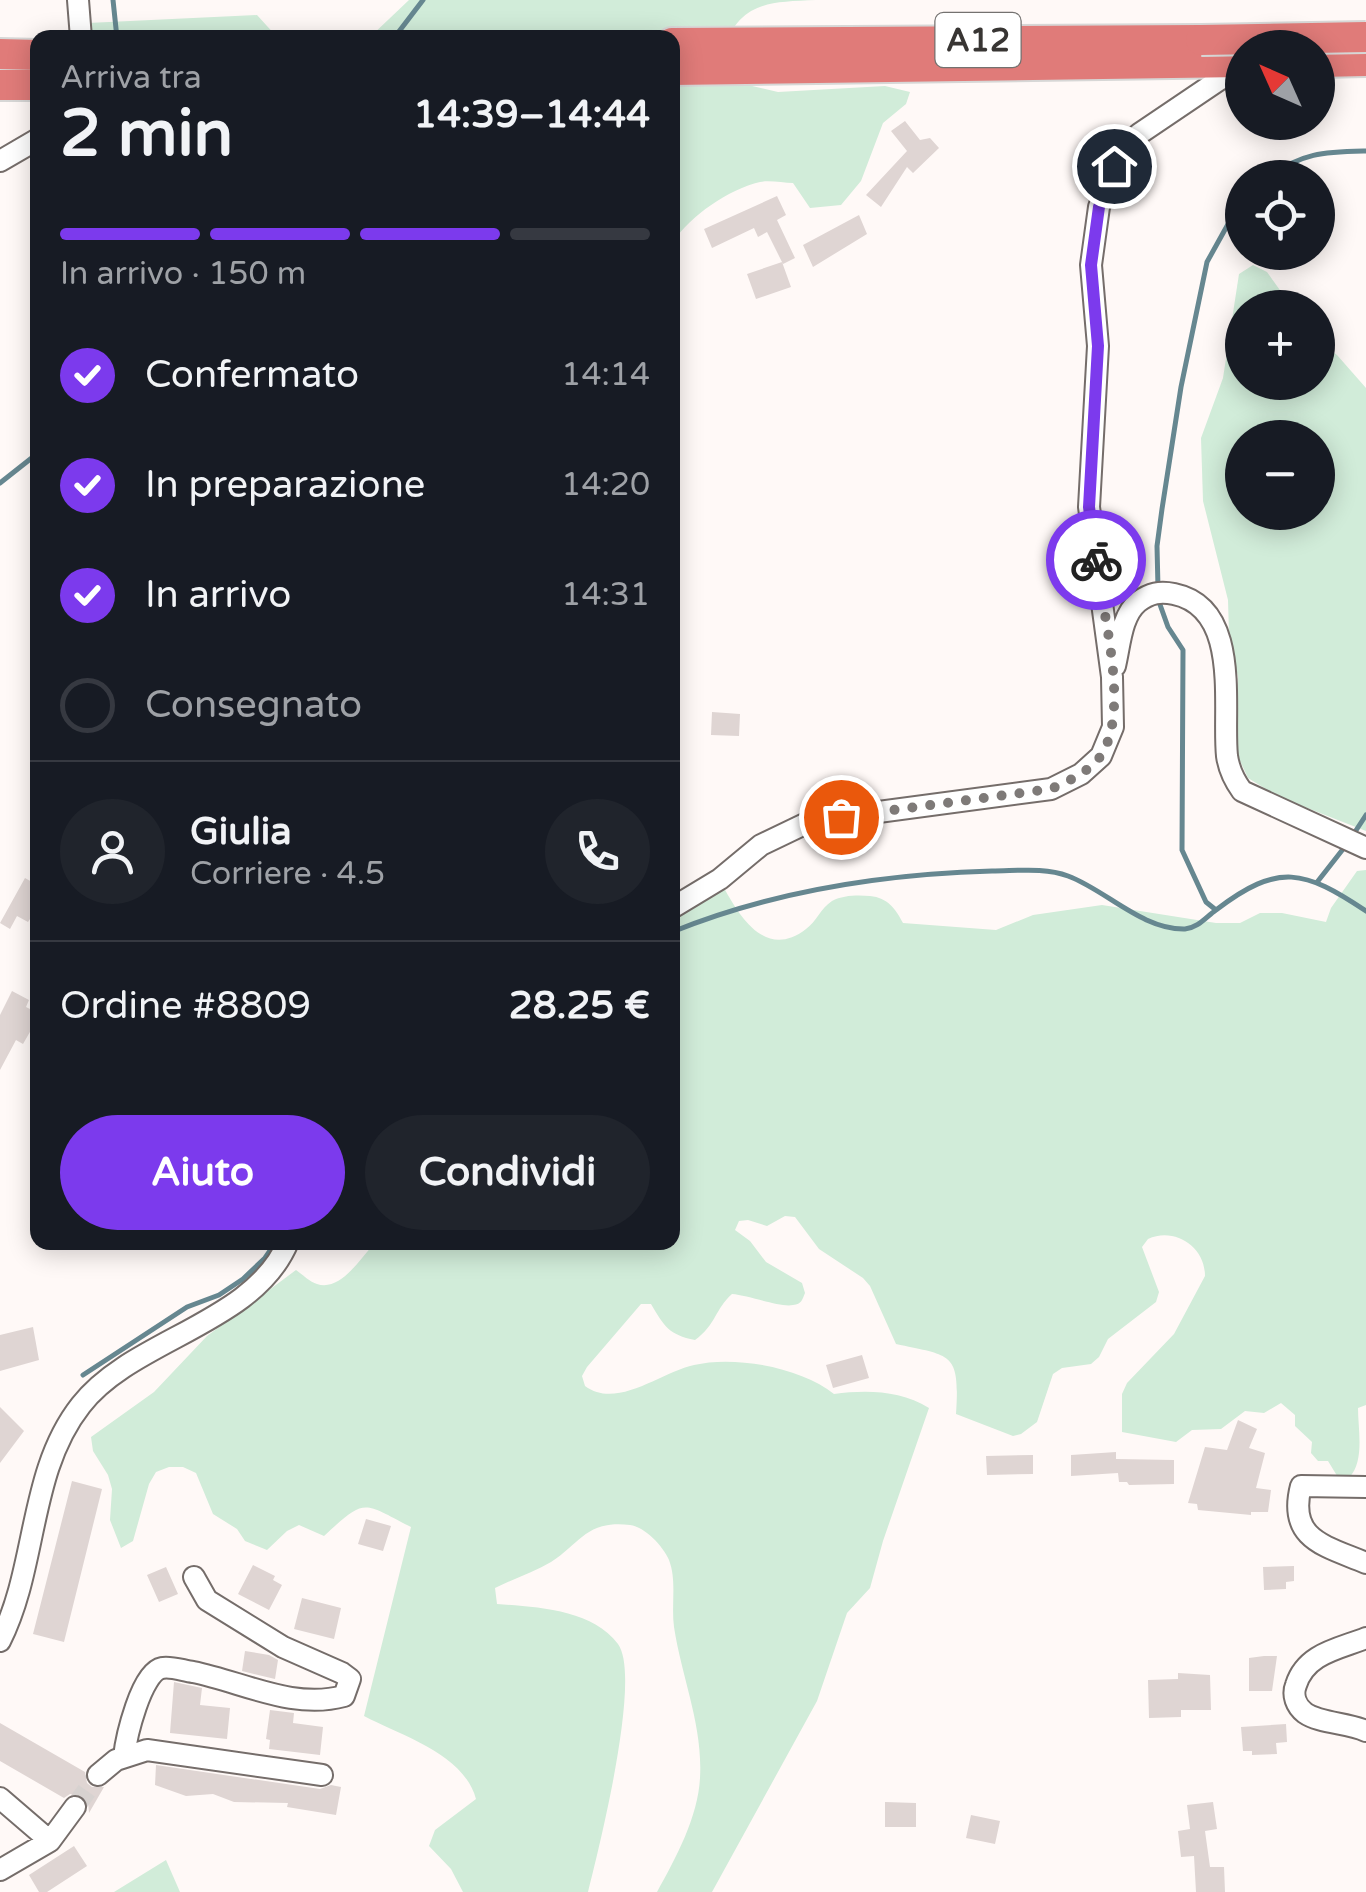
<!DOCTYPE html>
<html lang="it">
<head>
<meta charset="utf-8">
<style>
	body { margin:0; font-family:"Varela Round",sans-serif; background:#20242c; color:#f1f3f6; height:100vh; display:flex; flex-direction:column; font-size:38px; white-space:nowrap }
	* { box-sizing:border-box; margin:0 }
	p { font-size:32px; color:#9ea1a6 }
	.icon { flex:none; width:55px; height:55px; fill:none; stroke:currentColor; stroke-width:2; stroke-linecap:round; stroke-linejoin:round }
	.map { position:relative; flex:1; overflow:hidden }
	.side { position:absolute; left:30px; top:30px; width:650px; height:1220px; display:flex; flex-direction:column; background:#171b24; border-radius:20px; box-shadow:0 5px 25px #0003 }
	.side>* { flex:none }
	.needle { width:65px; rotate:315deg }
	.fabs { position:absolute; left:1225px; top:30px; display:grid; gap:20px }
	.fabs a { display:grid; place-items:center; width:110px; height:110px; border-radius:50%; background:#171b24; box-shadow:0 5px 25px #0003; font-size:50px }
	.pin { position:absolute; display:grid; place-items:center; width:85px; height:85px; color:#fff; margin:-42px; border:5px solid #fff; border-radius:50%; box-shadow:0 2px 10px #0007 }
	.courier { position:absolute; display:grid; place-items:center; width:100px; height:100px; margin:-50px; border:8px solid #7c3aed; border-radius:50%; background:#fff; color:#222; box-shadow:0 2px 12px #0007 }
	.overview em { font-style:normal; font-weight:700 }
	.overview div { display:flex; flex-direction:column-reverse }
	.overview { display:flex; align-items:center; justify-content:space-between; height:170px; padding:0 30px }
	h1 { font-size:65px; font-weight:700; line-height:75px }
	.bar { display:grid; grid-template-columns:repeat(4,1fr); gap:15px 10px; align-content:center; height:120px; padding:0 30px }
	.bar i { height:12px; border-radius:8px; background:#363941 }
	.bar .current { background:#7c3aed }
	.bar p { grid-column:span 4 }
	.line { display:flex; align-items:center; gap:25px; padding:0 30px; border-top:2px solid #363941 }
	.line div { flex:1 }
	.round { display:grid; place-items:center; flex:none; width:105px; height:105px; border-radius:52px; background:#20242c }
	ol { padding:0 30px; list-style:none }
	li { display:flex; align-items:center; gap:30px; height:110px }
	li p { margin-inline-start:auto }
	li .icon { padding:10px; border-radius:50%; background:#7c3aed; color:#fff; stroke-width:4 }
	li:last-child { color:#9ea1a6 }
	li i { width:55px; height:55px; border:5px solid #363941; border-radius:50% }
	.primary-button { display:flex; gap:20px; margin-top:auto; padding:20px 30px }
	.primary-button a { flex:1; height:115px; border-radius:60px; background:#7c3aed; color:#fff; font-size:40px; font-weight:700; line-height:115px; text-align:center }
	.primary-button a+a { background:#20242c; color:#f1f3f6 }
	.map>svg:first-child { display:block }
	.green { fill:#d1ecd9; fill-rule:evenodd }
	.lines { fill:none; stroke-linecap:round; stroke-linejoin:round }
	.stream { stroke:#668790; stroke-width:5 }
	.building { fill:#dfd5d3 }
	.minor-tunnel { stroke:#d7d2d0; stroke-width:20; stroke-dasharray:20 10; stroke-linecap:butt }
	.minor-casing { stroke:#756d6a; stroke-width:24 }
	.highway-casing { stroke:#d7d7d6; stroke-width:34 }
	.minor { stroke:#fff; stroke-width:20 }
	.highway { stroke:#e07b79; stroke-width:30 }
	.highway-bridge-casing { stroke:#d7d7d6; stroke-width:34; stroke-linecap:butt }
	.highway-bridge { stroke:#e07b79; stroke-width:30 }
	.done { stroke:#7e7a78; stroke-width:10; stroke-dasharray:0 18 }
	.route { stroke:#7c3aed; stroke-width:12 }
	.labels { text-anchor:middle; stroke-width:8; stroke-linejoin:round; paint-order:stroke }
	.shield { fill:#fff; stroke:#747270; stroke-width:2.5 }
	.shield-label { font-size:32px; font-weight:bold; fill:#383533 }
</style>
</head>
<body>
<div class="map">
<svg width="1366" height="1892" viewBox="0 0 1366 1892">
	<rect width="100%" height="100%" fill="#fff9f7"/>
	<path class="green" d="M409,0H816C766,2 741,2 721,52L735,82L778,92L885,86L910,92L906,104L883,123L861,181L841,205L810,208L793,183C783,183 770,180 760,182C729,189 690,216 673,242L672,38H369Z
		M257,15L277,37H89L88,23Z
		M1253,265L1267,272L1292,307L1242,308V382H1318V341L1337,355L1366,388V831L1279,797L1248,778L1235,750L1238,677L1229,635L1228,600L1203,501L1201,438L1223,378L1239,274ZM1242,438H1318V512H1242Z
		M1366,870V1405L1358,1408C1358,1430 1365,1461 1349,1478L1339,1479L1328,1461H1318L1311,1453L1312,1442L1295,1426V1415L1281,1403L1264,1413L1245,1411L1221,1429L1192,1430L1176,1442L1122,1432V1394L1127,1383L1174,1334L1205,1276C1205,1246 1174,1227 1148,1239L1142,1247L1159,1292L1156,1302L1108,1339L1099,1357L1091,1364L1062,1368L1053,1374L1037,1422L1021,1434L1013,1436L956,1414C960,1352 952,1356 896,1344L870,1286L863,1278L819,1249L795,1217L785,1216L767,1226L748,1220L739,1221L735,1230L750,1241L766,1262L802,1283L805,1293C802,1300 802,1304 793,1305C781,1308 748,1295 732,1294C715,1309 716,1325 695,1340C669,1335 664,1326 651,1304H641L587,1367L582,1376L585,1386C617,1410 661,1372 694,1365C735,1355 802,1368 834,1394C866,1390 900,1390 929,1408L883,1541L870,1588L847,1613L817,1701L712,1892H657C676,1858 698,1817 700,1778C703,1725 682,1679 674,1627C671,1605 677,1581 669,1560C663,1546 645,1527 630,1525C586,1520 581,1543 551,1562C534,1572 513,1579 495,1588L497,1604C535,1607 592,1609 618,1644C642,1677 599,1848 588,1892H463L451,1869L429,1846L435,1830L476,1799C464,1754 402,1736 364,1716L411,1527C362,1502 366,1497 324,1536L299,1525L287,1531L267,1550L245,1541L237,1529L213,1514L196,1473L183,1467H169L156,1472L149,1484L133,1541L121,1548L110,1520L112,1489L108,1475L93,1451L91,1437L154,1392L207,1336L296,1270C303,1275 310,1282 317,1284C341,1292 361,1257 375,1243L672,1242L673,920L724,888C740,917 766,960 806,929C816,922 821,908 832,901C843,895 858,895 870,896C888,898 895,908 903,923L996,930L1033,915L1102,905L1216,923H1240L1260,913H1282L1326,922L1331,908L1357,871Z
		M166,1860L180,1892H114Z"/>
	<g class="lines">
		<path class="stream" d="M113,0L117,38
			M394,38L423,0
			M1268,178C1302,152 1325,152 1366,151
			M0,483L38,453
			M1158,588L1157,546L1162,509L1181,387L1207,262L1242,199
			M1158,599L1168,627L1183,650L1182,850L1206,902L1216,910
			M1353,835L1366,815
			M1318,881L1347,844
			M672,932C773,891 884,874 992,871C1016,871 1045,867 1068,876C1106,890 1142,930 1185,929C1198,928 1206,917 1216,910C1279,862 1304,870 1366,911
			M83,1375L187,1307L219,1295L243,1279L265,1258L276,1242"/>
	</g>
	<path class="building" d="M905,121L920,140L930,138L939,148L913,173L907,167L881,207L866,195L907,151L891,131Z
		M777,196L786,215L777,220L795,258L783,264L767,232L758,237L754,228L712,248L704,229Z
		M859,215L867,234L813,267L803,245Z
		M782,262L791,287L756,299L747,274Z
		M712,712L740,714L739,736L711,735Z
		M38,874V907L28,922L17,916L10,929L0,923L25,878L32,882Z
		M12,991L29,1000L26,1007L38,1013V1018L23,1044L16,1040L0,1070V1015Z
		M33,1327L39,1360L0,1371V1335Z
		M862,1355L869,1378L833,1388L826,1365Z
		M0,1407L24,1431L0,1463Z
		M1238,1420L1257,1429L1249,1448L1265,1453L1256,1488L1271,1490L1268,1512H1251V1515L1198,1510L1197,1504L1188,1503L1205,1447L1227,1450Z
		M1116,1452V1459L1174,1460V1484L1129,1485L1127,1482H1119L1118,1473L1071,1476V1455Z
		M1033,1455V1474L987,1475L986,1456Z
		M72,1481L102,1489L64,1642L33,1634Z
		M366,1519L391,1526L383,1551L358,1544Z
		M253,1565L275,1576L273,1580L282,1585L269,1610L238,1594Z
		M1294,1566V1581L1286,1582V1589L1264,1590L1263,1567Z
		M166,1567L178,1594L159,1602L147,1575Z
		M302,1598L341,1608L334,1639L294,1629Z
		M245,1651L269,1655L278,1660L275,1679L242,1671Z
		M1264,1656H1277L1272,1691H1249V1658Z
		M1178,1673L1210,1675L1211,1710H1181V1717L1149,1718L1148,1680L1178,1679Z
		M174,1682L202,1688L200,1705L230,1708L227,1739L170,1733Z
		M270,1710L294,1713L293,1723L323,1727L320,1755L269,1749L270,1740L266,1739Z
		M0,1723L85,1772L87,1783L92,1787H104L89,1813L88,1802L82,1795L70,1794L64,1798L0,1761Z
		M1286,1724L1287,1742L1276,1743L1277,1754L1252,1755V1751H1243L1241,1727Z
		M156,1765L320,1789L331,1785L341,1787L336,1815L287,1807L288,1803L234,1802L213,1794L186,1796L155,1785Z
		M885,1802L916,1803V1827H885Z
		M1213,1802L1217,1829L1205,1831L1210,1867H1224L1225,1892H1196L1194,1856L1181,1857L1178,1831L1190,1829L1187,1805Z
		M971,1815L1000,1821L995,1844L966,1838Z
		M74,1846L87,1866L47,1892H39L29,1875Z"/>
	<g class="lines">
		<path class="minor-tunnel" d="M75,1807L98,1775"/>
		<g class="minor-casing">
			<path id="minor" d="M78,0L81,38
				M0,161L38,139
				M1115,666C1120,646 1121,616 1138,602C1150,593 1160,591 1174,594C1242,608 1222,708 1227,756C1229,770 1234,780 1242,791L1366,848
				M672,908L720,879L761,845L811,821L1051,789L1081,774L1101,756L1113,727L1112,677L1089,507L1098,346L1091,265L1099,207L1114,166L1139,134L1219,80L1242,69
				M1366,1487L1301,1486C1287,1540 1326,1546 1366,1563
				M1366,1638C1339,1649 1306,1653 1296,1685C1292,1695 1296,1706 1305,1713C1319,1723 1348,1723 1366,1731
				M0,1641C38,1566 28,1472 81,1405C132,1339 254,1324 288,1242
				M124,1757C126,1738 141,1672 162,1668C171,1666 184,1671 193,1672C243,1682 293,1710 344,1696L350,1679L342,1673L283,1647L207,1600L194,1577
				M98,1775L116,1760L147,1750L322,1775
				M0,1798L50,1841
				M0,1870L50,1841L75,1807"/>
		</g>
		<g class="highway-casing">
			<path id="highway" d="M672,43L1201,40
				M0,54L38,55
				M1318,62L1366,61
				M672,70L1242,62
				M0,85H38"/>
		</g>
		<use href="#minor" class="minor"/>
		<use href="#highway" class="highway"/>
		<g class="highway-bridge-casing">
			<path id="highway-bridge" d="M1201,40L1366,37"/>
		</g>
		<use href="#highway-bridge" class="highway-bridge"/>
	</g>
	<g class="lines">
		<path class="done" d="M841,817L1051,789C1069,781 1091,771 1102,754C1130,707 1102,612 1096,560"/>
		<path class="route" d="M1096,560L1089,507L1098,346L1091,265L1099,207L1114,166"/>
	</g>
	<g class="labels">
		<rect class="shield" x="935.5" y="13" width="85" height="54" rx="8"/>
		<g class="shield-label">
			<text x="978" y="51">A12</text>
		</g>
	</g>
</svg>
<div class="fabs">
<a><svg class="needle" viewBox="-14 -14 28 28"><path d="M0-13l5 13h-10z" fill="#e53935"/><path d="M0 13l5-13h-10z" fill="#9ea1a6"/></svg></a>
<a><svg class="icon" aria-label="locate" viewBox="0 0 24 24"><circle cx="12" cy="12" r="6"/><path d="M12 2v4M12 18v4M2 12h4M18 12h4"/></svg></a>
<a>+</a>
<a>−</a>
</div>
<div class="pin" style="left:841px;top:817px;background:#ea580c"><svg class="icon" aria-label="bag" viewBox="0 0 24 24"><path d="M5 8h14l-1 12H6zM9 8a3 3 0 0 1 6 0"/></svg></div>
<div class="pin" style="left:1114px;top:166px;background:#1f2937"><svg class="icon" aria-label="home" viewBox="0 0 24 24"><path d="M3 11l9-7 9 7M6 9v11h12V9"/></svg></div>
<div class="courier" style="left:1096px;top:560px"><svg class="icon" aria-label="bike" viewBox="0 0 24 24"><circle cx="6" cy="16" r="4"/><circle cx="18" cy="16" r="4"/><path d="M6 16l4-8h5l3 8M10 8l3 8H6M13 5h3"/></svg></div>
<section class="side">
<div class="overview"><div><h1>2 min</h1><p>Arriva tra</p></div><em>14:39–14:44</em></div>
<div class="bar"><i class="current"></i><i class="current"></i><i class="current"></i><i></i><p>In arrivo · 150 m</p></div>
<ol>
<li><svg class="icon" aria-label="check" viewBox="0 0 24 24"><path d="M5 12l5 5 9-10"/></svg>Confermato<p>14:14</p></li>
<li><svg class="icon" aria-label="check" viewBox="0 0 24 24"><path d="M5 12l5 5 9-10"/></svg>In preparazione<p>14:20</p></li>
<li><svg class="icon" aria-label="check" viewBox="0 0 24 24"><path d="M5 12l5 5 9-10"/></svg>In arrivo<p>14:31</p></li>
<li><i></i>Consegnato</li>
</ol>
<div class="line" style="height:180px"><a class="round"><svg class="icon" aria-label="person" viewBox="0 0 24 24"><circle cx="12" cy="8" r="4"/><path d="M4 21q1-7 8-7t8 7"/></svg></a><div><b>Giulia</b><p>Corriere · 4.5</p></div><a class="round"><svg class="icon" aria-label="phone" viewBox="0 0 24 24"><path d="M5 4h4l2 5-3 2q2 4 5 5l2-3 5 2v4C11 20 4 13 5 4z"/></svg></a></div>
<div class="line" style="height:130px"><div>Ordine #8809</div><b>28.25 €</b></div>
<div class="primary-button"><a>Aiuto</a><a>Condividi</a></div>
</section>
</div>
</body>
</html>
